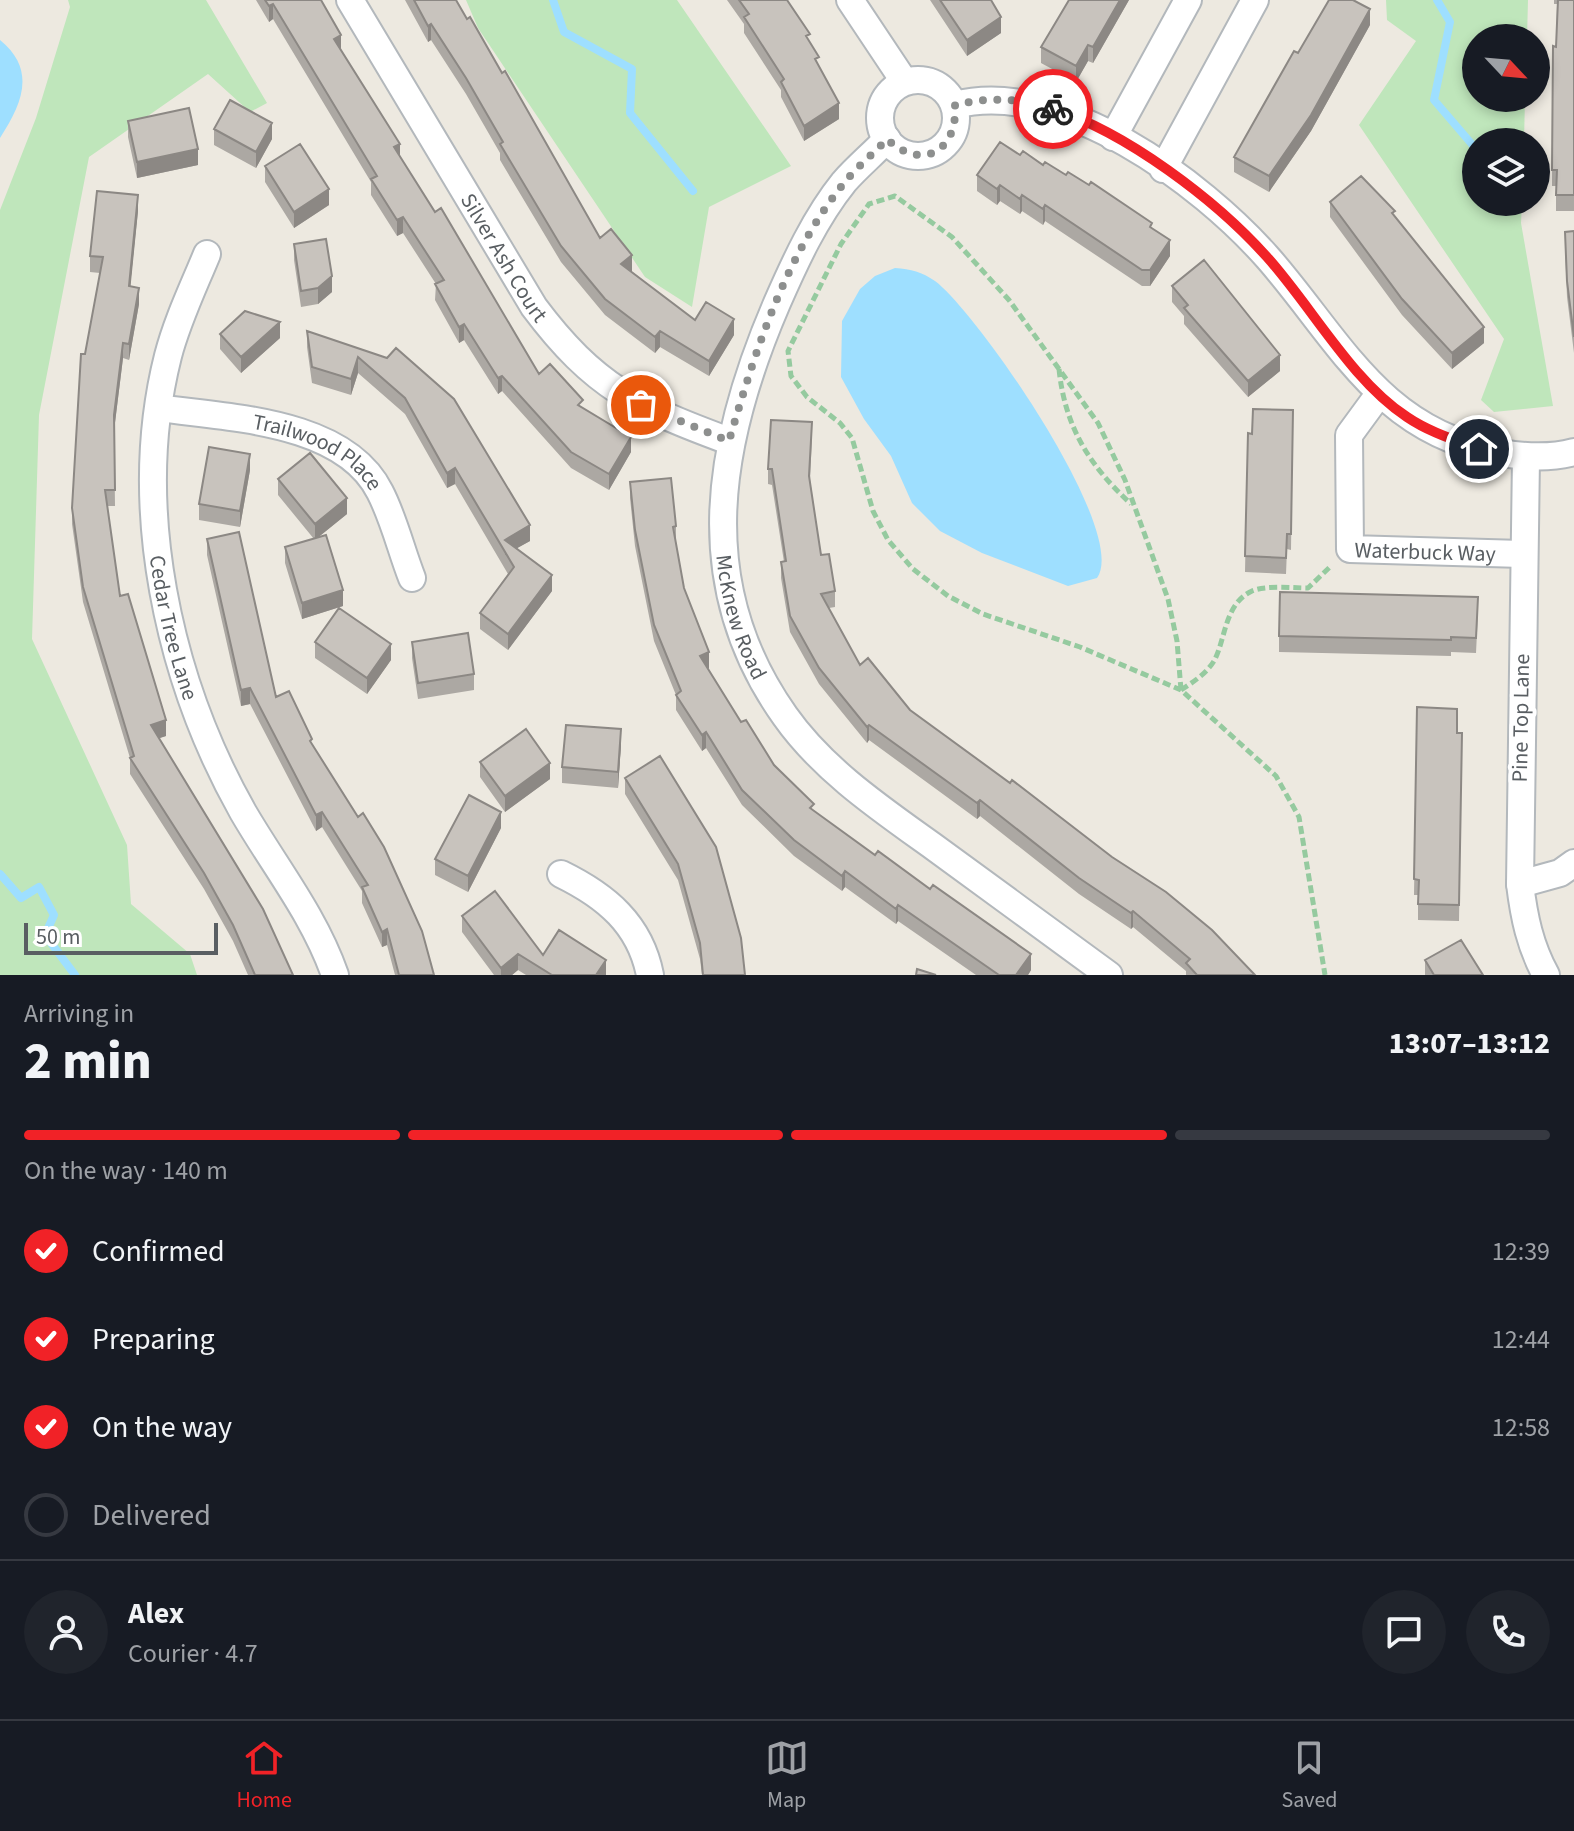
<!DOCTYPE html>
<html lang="en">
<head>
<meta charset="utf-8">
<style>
	body { margin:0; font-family:"Source Sans 3",sans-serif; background:#20242c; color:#f1f3f6; height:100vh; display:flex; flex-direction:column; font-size:30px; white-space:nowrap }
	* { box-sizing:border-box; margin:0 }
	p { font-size:26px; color:#9ea1a6 }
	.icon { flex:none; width:44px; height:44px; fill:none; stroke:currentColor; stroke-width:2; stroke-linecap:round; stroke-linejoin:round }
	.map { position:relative; height:975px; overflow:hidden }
	.panel { display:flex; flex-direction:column; background:#171b24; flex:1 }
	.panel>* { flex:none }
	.needle { width:52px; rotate:116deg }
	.buttons { position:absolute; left:1462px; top:24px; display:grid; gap:16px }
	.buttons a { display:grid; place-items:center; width:88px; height:88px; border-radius:50%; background:#171b24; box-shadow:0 4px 12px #0003; font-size:40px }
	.scale { position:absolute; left:24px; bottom:20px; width:194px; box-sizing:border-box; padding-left:8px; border:4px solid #595e62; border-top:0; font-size:22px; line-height:28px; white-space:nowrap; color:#595e62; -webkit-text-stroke:6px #fff; paint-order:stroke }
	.pin { position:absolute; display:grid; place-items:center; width:68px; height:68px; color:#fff; margin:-34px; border:4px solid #fff; border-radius:50%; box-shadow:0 2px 8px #0007 }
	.courier { position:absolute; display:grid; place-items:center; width:80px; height:80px; margin:-40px; border:6px solid #f12227; border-radius:50%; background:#fff; color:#222; box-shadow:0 2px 10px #0007 }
	.headline em { font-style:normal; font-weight:800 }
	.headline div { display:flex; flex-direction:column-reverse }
	.headline { display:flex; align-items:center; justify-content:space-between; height:136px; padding:0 24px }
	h1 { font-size:52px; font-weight:800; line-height:60px }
	.bar { display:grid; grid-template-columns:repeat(4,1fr); gap:12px 8px; align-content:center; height:96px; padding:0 24px }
	.bar i { height:10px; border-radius:6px; background:#363941 }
	.bar .selected { background:#f12227 }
	.bar p { grid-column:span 4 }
	.line { display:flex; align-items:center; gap:20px; padding:0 24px; border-top:2px solid #363941 }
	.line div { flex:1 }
	.round { display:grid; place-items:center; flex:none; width:84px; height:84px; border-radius:42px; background:#20242c }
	ol { padding:0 24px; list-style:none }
	li { display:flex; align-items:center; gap:24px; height:88px }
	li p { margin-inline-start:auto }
	li .icon { padding:8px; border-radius:50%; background:#f12227; color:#fff; stroke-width:4 }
	li:last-child { color:#9ea1a6 }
	li i { width:44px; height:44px; border:4px solid #363941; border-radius:50% }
	.tabs { display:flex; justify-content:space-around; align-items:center; height:112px; border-top:2px solid #363941; background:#171b24; font-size:22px; color:#9ea1a6 }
	.tabs a { display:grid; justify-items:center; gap:4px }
	.tabs .selected { color:#f12227 }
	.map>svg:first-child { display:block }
	.green { fill:#bfe6bb }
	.water { fill:#9edfff }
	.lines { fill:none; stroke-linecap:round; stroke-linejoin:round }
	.stream { stroke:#9edfff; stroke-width:8 }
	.minor-casing { stroke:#b3b8bc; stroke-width:30 }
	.path { stroke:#95ca9f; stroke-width:5; stroke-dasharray:8 4; stroke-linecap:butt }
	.minor { stroke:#fff; stroke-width:26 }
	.wall { fill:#aca8a3 }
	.shaded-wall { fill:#8c8884 }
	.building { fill:#c8c3bd; stroke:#8c8884; stroke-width:2 }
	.done { stroke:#8d8f8e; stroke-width:8; stroke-dasharray:0 14.4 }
	.route { stroke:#f12227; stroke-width:10 }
	.labels { text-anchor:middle; stroke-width:8; stroke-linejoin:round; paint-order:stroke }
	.street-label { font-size:22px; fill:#595e62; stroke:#fff }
</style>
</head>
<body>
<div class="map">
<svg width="1574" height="975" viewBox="0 0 1574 975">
	<rect width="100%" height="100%" fill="#ede9e0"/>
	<path class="green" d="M68,0H206L267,103L250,112L208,74L89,157L39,415L32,639L127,845L131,904L190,954L197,975H0V210L36,118L70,7Z
		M466,0H677L791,166L709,207L692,307L645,277L478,28Z
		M1386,0H1528L1527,38H1476V98H1525L1524,142H1476V202H1522L1521,223L1553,406L1494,412L1481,400L1504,339L1359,125L1416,41L1387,20Z"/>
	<path class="water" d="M0,40C37,70 22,104 0,138Z
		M895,268C911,269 922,272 935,281C977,312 1130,532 1097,578L1068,586L982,553L940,531L912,503L891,456L864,419L841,377L842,321L860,289L875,276Z"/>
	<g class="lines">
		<path class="stream" d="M553,0L564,32L632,69L630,113L693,191
			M1437,0L1450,22L1434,100L1476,149
			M0,874L21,898L39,887L54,915L45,935L75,975"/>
		<g class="minor-casing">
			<g id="minor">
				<path id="s1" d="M350,0L534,307C594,387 637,407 729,441"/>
				<path d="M850,0L904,81"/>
				<circle cx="918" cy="118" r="38"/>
				<path d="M955,105C1061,78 1201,182 1268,258C1338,338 1380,431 1496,452C1522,457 1548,459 1574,452"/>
				<path d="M1113,137L1188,0"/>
				<path id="s2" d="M887,139C873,154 857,167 844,182C815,218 795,262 777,303C717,442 691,584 785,716C823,770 881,809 934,847C992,890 1051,932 1109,975"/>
				<path d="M1163,169L1255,0"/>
				<path id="s3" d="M207,254C193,288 177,321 168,356C130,506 168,679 243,812C275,867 314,915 335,975"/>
				<path id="s4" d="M1379,394L1349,435L1350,549L1522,554"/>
				<path id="s5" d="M159,408C228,418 344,420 380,492C394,519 401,550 412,578"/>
				<path d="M1526,458L1520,884C1524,917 1530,946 1546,975"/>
				<path d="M561,874C606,896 640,924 650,975"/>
				<path d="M1520,884L1560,873L1574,863"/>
			</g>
		</g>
		<path class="path" d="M1059,369C1065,427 1089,465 1131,504
			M1181,690L1177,641L1168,599L1125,480L1098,423L1009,300L952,237L895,196L869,204L841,244L788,351L791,376L807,397L840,423L852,438L873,511L888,540L913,569L948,596L983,614L1080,647L1181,690L1276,776L1299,817L1325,975
			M1181,690C1193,682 1206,674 1214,661C1226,639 1224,604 1252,591C1266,585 1292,588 1308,588L1332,565"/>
		<use href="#minor" class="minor"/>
	</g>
	<path class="wall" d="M256,0H321L341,51L400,157L539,374L583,408L631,452L609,490L571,468L502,391L498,394L464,340L459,343L435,300L436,284L403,233L397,236L371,195V182L273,19L269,22Z
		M405,0H456L600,238L632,271H631L695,320L734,335L709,376L660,347L655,353L605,315L561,262L500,160V153L466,94L431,40L428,42Z
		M727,0H787L810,43L839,119L804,141L781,97V90L744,33V24Z
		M930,0H991L1001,33L967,56Z
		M1069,0H1129L1093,63L1088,61L1076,82L1041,63V47Z
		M1554,0H1574V211H1556V186H1552L1553,46L1556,47L1557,4H1554Z
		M1370,25L1311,131L1269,192L1234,172V157L1298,53Z
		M128,121L198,165L137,178L128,137Z
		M214,129L272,139L256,168L214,145Z
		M1020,155L1066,175L1152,228L1170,256L1150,286H1142L1045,221L1043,225L1022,211L1020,214L1000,201L997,205L977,191V175Z
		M265,166L329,205L294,228L265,182Z
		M1330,202L1395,217L1484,343L1452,369L1402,315L1330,217Z
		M138,211L130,286L139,304L129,360L123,358L114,430L115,506H107L120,596L166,736L159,738L293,975H248L233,941L204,889L130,774V758L83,602L72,524V508L85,354L100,273L90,272V256Z
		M1574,231V353L1567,297L1565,247Z
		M294,244L332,292L318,304L301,307L294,260Z
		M1172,286L1280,371L1248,397L1184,324V316L1172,302Z
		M307,331L387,358L530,541L517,548L552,591L508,650L480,629V613L508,574L455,484L447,488L405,414L358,373L351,395L312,383L307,347Z
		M220,334L280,338L241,373L220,349Z
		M1293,410L1291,550L1287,549L1286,574L1245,572L1248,433L1252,434Z
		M812,437L810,480L821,555L835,591V607L829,608L860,665L910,710L1255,975H1186V971L1133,927L1131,929L1079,894L980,816L977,819L869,740L867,743L819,684L790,632L781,578V562H784L772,485L768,484V469Z
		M250,470L240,527L199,520V504Z
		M278,479L347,514L318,537L343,606L302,619L285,563V547L314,539L278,495Z
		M630,482L676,526V542L684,588L709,668L708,669L741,722L774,765L814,811L1031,970L1028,975H976L898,921L896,924L845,887L842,891L794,856L742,805L706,748L702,751L676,710V695L654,641L635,546L630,498Z
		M207,539L276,697L312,746L434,975H395L387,945L382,947L362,903V891L322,827L316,831L250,704L241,706L207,555Z
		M1478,612L1476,653L1451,652V656L1279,652V636Z
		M315,642L391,660L367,694L315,658Z
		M412,642L474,674V690L418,699L412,658Z
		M1417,707L1457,733H1462L1459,921L1418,920V895H1414Z
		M621,745L618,788L562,783V767Z
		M480,762L550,779L505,812L480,777Z
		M625,778L745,975H702L700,959L678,880L625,794Z
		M501,828L468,892L435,875V859Z
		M462,916L543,955L606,975H526L518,970L512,975H494L462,932Z
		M1425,960L1483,975H1425Z"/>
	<path class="shaded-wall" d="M1120,0H1129L1093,63V47Z
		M273,4V19L269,22V6Z
		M1370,9V25L1311,131L1269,192V176Z
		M1001,17V33L967,56V40Z
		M431,24V40L428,42V26Z
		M341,35V51L334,39Z
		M1088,45V61L1076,82V66Z
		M839,103V119L804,141V126Z
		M272,123V139L256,168V152Z
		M400,144V160L394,147Z
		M198,149V165L137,178V162Z
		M1000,185V201L997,205V189Z
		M329,189V205L294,228V212Z
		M138,195V211L129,302V286Z
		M1022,195V211L1020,214V199Z
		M1045,205V221L1043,225V209Z
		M403,217V233L397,236V220Z
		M1170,240V256L1150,286V270Z
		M632,255V271L621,280V264Z
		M332,276V292L318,304V288Z
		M139,288V304L129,360V344Z
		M734,319V335L709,376V361Z
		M280,322V338L241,373V357Z
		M464,324V340L459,343V327Z
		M1484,327V343L1452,369V353Z
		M660,331V347L655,353V337Z
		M123,343V358L114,431V415Z
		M1280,355V371L1248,397V381Z
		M358,357V373L351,395V379Z
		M502,376V391L498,394V378Z
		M631,437V452L609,490V474Z
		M250,454V470L240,527V511Z
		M455,468V484L447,488V473Z
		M347,498V514L315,540V524Z
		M530,525V541L505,555V540Z
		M552,575V591L508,650V634Z
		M343,590V606L302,619V603Z
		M391,644V660L367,694V678Z
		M709,652V668L700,672V656Z
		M250,688V704L241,706V690Z
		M166,720V736L151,741V725Z
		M869,725V740L867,743V727Z
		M621,729V745L618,788V772Z
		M706,732V748L702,751V735Z
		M550,763V779L505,812V796Z
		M980,800V816L977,819V803Z
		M322,812V827L316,831V815Z
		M501,812V828L468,892V876Z
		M845,871V887L842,891V876Z
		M898,905V921L896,924V909Z
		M1133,911V927L1131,929V913Z
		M387,929V945L382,947V932Z
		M518,954V970L512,975H501V968Z
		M1031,954V970L1028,975H1016Z
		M606,960V975H596Z"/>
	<path class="building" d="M265,0H321L341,35L334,39L400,144L394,147L435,212L441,208L539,374L550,364L583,400L578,405L631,437L609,474L571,452L502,376L498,378L464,324L459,327L435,284L444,280L403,217L397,220L371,179L377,176L273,4L269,6Z
		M414,0H456L467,19L470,17L502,73L505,71L600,238L611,229L632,255L621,264L695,320L706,302L734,319L709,361L660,331L655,337L605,299L561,246L500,144L503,142L466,78L431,24L428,26Z
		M739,0H787L810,34L806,36L819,57L815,59L839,103L804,126L781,82L784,79L744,17L749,14Z
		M940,0H991L1001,17L967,40Z
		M1069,0H1120L1093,47L1088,45L1076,66L1041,47Z
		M1329,0H1353L1370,9L1311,115L1269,176L1234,157L1294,51L1298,53Z
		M1558,0H1574V195H1556L1557,170H1552L1553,46L1556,47Z
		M230,100L272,123L256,152L214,129Z
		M189,108L198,149L137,162L128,121Z
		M1000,142L1020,155L1023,151L1043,165L1045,162L1066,175L1068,172L1089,185L1091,182L1152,223L1150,227L1170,240L1150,270H1142L1045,205L1043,209L1022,195L1020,199L1000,185L997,189L977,175Z
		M300,144L329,189L294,212L265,166Z
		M1361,176L1395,211L1392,213L1484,327L1452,353L1402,299L1330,202Z
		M97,191L138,195L129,286L139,288L129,344L123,343L114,415L115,490H105L120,596L128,594L166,720L151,725L263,909L293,975H255L233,925L204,873L130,758L134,756L83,587L72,508L81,354H85L103,257L90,256Z
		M1574,231V337L1567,281L1565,232Z
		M326,239L332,276L318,288L301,291L294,244Z
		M1204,260L1280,355L1248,381L1184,308L1188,305L1172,286Z
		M245,311L280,322L241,357L220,334Z
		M307,331L387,358L396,348L454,399L530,525L505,540L552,575L508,634L480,613L514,567L455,468L447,473L405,398L358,357L351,379L312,367Z
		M1253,409L1293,410L1291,534H1287L1286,558L1245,556L1248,433L1252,434Z
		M771,420L812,422L809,476L821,555L829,554L835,591L821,594L860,665L868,658L910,710L1010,783L1012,780L1112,857L1166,892L1212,930L1255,975H1197L1186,963L1190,959L1133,911L1131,913L1079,878L980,800L977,803L869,725L867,727L819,668L790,616L781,562L786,561L772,469H768Z
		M209,447L250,454L240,511L199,504Z
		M310,453L347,498L315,524L278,479Z
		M671,478L676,526L673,527L684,588L709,652L700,656L741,722L746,720L774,765L814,804L810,808L875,855L878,851L930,889L933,885L1031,954L1016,975H999L898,905L896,909L845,871L842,876L794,840L742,790L706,732L702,735L676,695L681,691L654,625L635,530L630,482Z
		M239,532L276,697L289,691L312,739L310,741L358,817L363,813L384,847L422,931L434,975H399L387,929L382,932L362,887L368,885L322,812L316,815L250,688L241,690L207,539Z
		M326,535L343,590L302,603L285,547Z
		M1280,592L1478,597L1476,638L1451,637V640L1279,636Z
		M339,608L391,644L367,678L315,642Z
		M468,633L474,674L418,683L412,642Z
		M1417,707L1457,709V733H1462L1459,905L1418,904L1419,880L1414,879Z
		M566,725L621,729L618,772L562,767Z
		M526,729L550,763L505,796L480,762Z
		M660,756L716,847L741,938L745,975H703L700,943L678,864L625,778Z
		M469,795L501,812L468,876L435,859Z
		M495,891L543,955L559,930L606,960L596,975H552L518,954L501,968L462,916Z
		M1461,940L1483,975H1434L1425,960Z
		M917,969L936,975H916Z"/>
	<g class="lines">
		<path class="done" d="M641,405L729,441C755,352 785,256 844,183C856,168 873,154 887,139C922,172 958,151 955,105C987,97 1021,98 1053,109"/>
		<path class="route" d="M1053,109C1126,132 1216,200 1267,257C1312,307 1351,380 1407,417C1429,432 1455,440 1479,449"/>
	</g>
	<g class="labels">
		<g class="street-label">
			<text dy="8" stroke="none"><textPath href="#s1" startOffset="300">Silver Ash Court</textPath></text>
			<text dy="8" stroke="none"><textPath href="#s5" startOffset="168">Trailwood Place</textPath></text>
			<text dy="8" stroke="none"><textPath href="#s4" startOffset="240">Waterbuck Way</textPath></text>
			<text dy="8" stroke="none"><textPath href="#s2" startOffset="524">McKnew Road</textPath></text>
			<text dy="8" stroke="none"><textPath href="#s3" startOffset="384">Cedar Tree Lane</textPath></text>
			<text transform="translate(1520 718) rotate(-89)" y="8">Pine Top Lane</text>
		</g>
	</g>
</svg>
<div class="buttons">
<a><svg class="needle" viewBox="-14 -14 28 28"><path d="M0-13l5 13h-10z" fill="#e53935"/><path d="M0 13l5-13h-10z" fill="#9ea1a6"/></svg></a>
<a><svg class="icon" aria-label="layers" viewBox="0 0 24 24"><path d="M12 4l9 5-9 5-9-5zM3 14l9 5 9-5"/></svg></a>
</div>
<div class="scale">50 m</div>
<div class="pin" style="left:641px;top:405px;background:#ea580c"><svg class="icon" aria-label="bag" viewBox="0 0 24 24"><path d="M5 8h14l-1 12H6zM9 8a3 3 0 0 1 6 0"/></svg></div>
<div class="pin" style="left:1479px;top:449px;background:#1f2937"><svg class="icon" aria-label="home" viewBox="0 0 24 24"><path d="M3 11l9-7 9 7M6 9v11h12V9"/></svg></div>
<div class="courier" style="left:1053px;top:109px"><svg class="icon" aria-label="bike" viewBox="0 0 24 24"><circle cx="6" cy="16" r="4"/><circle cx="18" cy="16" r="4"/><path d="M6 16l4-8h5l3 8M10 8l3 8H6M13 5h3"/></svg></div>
</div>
<section class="panel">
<div class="headline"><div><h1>2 min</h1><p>Arriving in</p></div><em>13:07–13:12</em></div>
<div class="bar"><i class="selected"></i><i class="selected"></i><i class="selected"></i><i></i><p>On the way · 140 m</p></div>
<ol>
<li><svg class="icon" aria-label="check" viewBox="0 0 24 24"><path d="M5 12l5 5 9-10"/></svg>Confirmed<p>12:39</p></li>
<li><svg class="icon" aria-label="check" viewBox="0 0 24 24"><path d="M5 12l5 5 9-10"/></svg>Preparing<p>12:44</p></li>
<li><svg class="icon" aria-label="check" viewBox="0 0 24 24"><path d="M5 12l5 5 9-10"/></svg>On the way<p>12:58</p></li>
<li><i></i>Delivered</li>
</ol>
<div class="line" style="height:144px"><a class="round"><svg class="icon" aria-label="person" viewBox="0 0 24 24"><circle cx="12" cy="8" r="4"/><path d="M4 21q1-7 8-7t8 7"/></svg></a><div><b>Alex</b><p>Courier · 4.7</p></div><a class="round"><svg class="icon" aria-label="chat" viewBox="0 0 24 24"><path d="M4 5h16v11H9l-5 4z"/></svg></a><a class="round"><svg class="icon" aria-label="phone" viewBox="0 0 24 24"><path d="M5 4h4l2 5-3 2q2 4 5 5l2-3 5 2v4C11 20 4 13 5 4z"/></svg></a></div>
</section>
<nav class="tabs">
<a class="selected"><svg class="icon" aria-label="home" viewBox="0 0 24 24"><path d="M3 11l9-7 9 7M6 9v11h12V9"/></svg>Home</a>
<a><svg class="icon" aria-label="map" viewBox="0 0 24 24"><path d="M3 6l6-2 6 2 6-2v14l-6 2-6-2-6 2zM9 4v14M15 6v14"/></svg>Map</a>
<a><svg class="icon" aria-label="saved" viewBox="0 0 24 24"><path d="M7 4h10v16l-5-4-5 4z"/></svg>Saved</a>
</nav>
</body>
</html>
